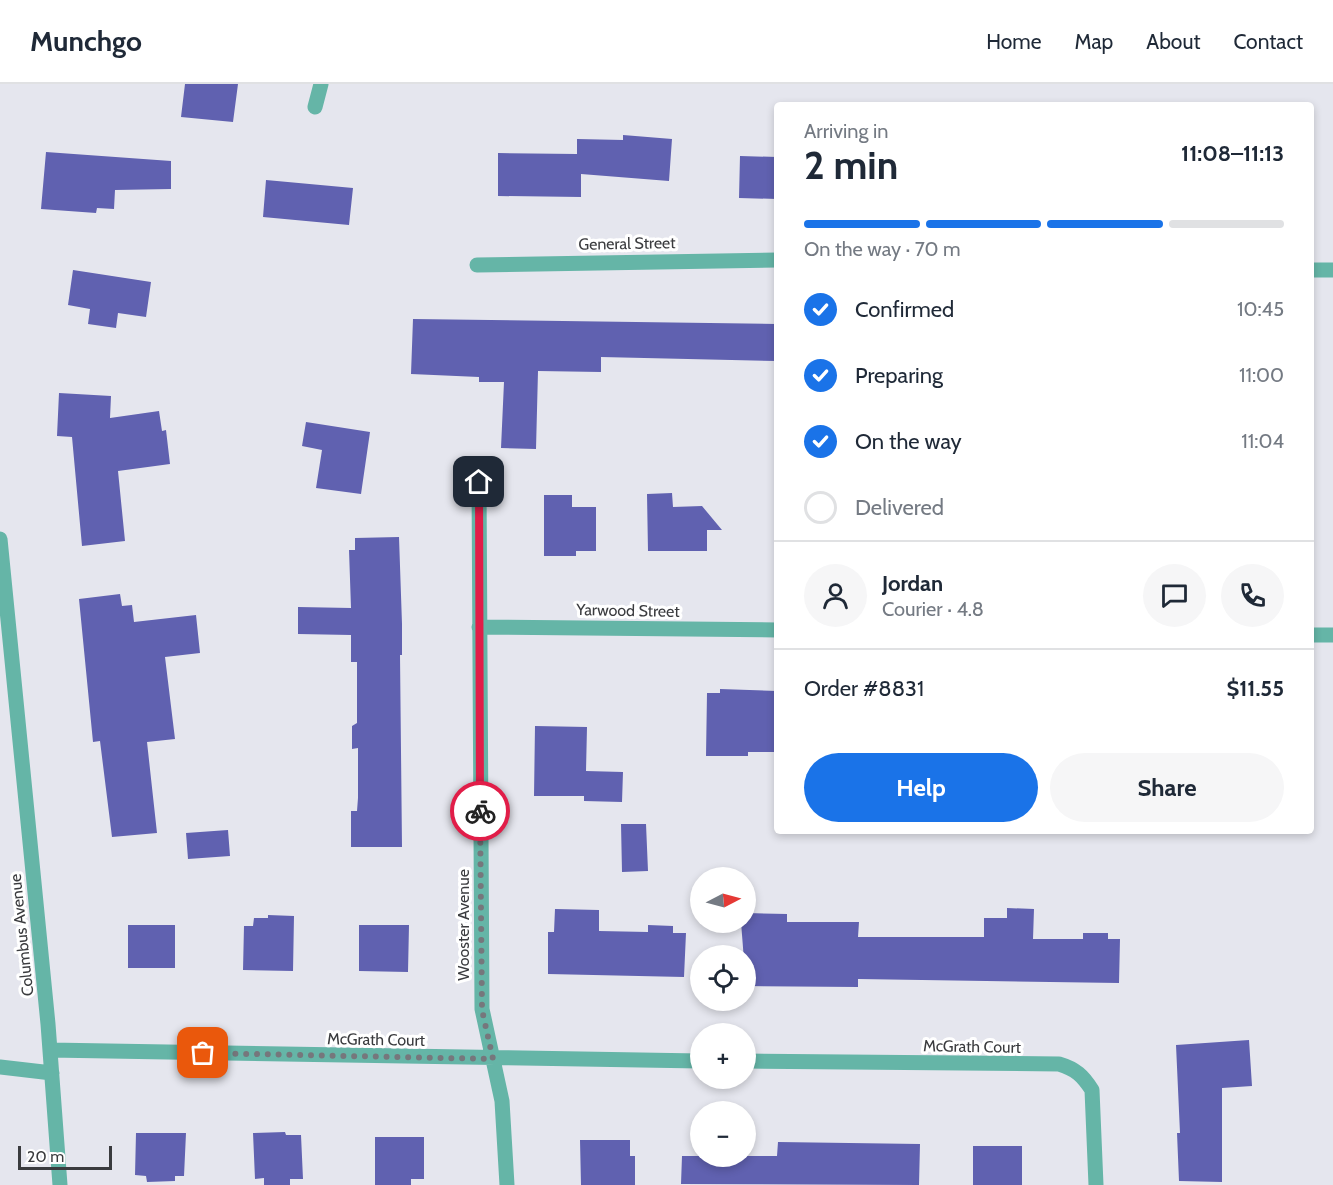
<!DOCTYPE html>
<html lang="en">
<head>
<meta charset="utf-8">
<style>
	body { margin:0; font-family:Cabin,sans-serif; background:#f6f6f7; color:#1f2937; height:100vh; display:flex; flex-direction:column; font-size:22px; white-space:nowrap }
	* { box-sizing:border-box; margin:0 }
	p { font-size:20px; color:#747a83 }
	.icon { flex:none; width:33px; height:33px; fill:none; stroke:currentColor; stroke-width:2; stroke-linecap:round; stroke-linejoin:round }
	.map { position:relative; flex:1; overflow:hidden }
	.drawer { position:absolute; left:774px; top:18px; width:540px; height:732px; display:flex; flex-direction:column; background:#fff; border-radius:6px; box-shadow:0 3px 9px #0003 }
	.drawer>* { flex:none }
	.needle { width:39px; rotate:84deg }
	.fabs { position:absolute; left:690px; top:783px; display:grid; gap:12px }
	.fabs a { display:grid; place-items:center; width:66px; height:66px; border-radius:50%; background:#fff; box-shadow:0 3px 9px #0003; font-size:30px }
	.scale { position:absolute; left:18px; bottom:15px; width:94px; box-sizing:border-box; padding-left:6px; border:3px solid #3a3b3e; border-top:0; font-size:16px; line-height:21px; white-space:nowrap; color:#3a3b3e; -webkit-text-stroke:4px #fff; paint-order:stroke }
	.pin { position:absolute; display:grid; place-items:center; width:51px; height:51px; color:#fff; margin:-26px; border-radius:12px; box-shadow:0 3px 9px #0006 }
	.courier { position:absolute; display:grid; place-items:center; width:60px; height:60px; margin:-30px; border:4px solid #e11d48; border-radius:50%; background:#fff; color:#222; box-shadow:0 2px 8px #0007 }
	.summary em { font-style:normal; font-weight:700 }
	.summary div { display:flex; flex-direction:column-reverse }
	.summary { display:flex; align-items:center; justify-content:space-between; height:102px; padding:0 30px }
	h1 { font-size:39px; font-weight:700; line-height:45px }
	.bar { display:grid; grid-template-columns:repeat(4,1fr); gap:9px 6px; align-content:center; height:72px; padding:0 30px }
	.bar i { height:8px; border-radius:4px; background:#e0e1e3 }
	.bar .current { background:#1a73e8 }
	.bar p { grid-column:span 4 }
	.line { display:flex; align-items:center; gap:15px; padding:0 30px; border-top:2px solid #e0e1e3 }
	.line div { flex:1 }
	.round { display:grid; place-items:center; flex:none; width:63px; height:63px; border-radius:32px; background:#f6f6f7 }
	ol { padding:0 30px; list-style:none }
	li { display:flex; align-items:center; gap:18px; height:66px }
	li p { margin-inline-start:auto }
	li .icon { padding:6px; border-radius:50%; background:#1a73e8; color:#fff; stroke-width:4 }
	li:last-child { color:#747a83 }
	li i { width:33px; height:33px; border:3px solid #e0e1e3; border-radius:50% }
	.primary-button { display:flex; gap:12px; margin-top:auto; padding:12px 30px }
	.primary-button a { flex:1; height:69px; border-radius:36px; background:#1a73e8; color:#fff; font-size:24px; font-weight:700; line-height:69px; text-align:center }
	.primary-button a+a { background:#f6f6f7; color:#1f2937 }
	header { display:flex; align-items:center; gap:36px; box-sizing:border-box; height:84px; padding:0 30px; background:#fff; border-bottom:2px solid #e0e1e3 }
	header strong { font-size:28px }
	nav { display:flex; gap:33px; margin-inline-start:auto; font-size:21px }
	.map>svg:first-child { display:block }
	.building { fill:#6061b0 }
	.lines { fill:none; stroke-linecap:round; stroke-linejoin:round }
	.minor { stroke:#65b5a7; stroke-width:15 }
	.done { stroke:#76777c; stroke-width:6; stroke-dasharray:0 10.8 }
	.route { stroke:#e11d48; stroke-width:8 }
	.labels { text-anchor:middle; stroke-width:6; stroke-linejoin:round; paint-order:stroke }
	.street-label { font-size:16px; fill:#3a3b3e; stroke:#fff }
</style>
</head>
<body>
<header>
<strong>Munchgo</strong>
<nav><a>Home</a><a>Map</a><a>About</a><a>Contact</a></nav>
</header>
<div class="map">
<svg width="1333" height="1101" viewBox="0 0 1333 1101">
	<rect width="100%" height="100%" fill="#e5e6ee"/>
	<path class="building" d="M185,0H238L233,38L181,33Z
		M623,51L672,55L669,97L581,90V113L498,112V69L577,70V55L623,56Z
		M46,68L171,77V105L115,106L114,125L97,124L96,129L41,125Z
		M740,72L777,73V115L739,114Z
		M266,96L353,104L349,141L263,133Z
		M73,186L151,198L146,233L118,229L116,244L88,240L90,225L68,221Z
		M413,235L777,240V277L601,273V288L538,287L536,365L501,364L504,298H479V293L411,290Z
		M59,309L111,312L110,334L159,327L162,347L166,346L170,380L118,387L125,457L82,462L72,353L57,352Z
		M306,338L370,348L361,410L316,404L322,366L302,362Z
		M672,409L673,423L702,422L722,446H707V467H648L647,410Z
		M544,411H572V423H596V467H576V472H544Z
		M399,453L402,540V571H400L402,763H351V727H357L358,714V664L352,665V642L357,639V578H351V551L298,550V523L351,524L349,466H355V454Z
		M120,510L122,522L132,521L134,538L196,531L200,569L165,573L175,655L147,658L157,749L112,753L100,657L93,658L79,515Z
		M720,605L777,607V668H748V672H706L707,609H720Z
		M535,642L587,643L586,687L623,688L622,718L584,717V712H534Z
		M621,740H646L648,787L622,788Z
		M228,746L230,772L188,775L186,749Z
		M1007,824L1034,825L1033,855H1083V849H1108V855H1120L1119,899L858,895V903L746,902L741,838H746L747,829L787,830V838H859L858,853H984V834H1007Z
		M555,825L599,826V847L648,848V841L673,842V849H686L684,893L548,890V848H554Z
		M268,831L294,832L293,887L243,886L244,842H253L254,834H268Z
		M128,841H175V884H128Z
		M359,841H409L408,888L359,887Z
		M1249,956L1252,1002L1222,1004V1098L1179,1097L1177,1049H1180L1176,961Z
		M285,1048L286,1051H301L303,1095H290V1101H264V1094L255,1095L253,1049Z
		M136,1049H186L184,1092H175V1097L147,1098L146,1092L135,1091Z
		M375,1053H424V1095H411V1101H375Z
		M580,1056H630V1072H635V1101H581Z
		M778,1058L920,1060L919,1101L681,1100L682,1072H777Z
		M973,1062H1022V1101H973Z"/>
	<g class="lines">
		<path class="minor" d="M315,23L321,0
			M477,181L777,176
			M1311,186H1333
			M479,398L482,925L502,1017L507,1101
			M0,455L48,940L60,1101
			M479,543L777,546
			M1311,551H1333
			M50,966L700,977
			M746,977L1059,980C1076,985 1083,992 1092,1006L1096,1101
			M0,983L52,989"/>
	</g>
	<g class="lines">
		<path class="done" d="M203,969L493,975L482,926L480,727"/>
		<path class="route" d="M479,398L480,727"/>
	</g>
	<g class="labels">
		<g class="street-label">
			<text transform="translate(627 159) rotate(-1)" y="6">General Street</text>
			<text transform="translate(628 526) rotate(1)" y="6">Yarwood Street</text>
			<text transform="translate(463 841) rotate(-90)" y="6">Wooster Avenue</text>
			<text transform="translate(21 851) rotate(-96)" y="6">Columbus Avenue</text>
			<text transform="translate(376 955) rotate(1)" y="6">McGrath Court</text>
			<text transform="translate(972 962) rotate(1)" y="6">McGrath Court</text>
		</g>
	</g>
</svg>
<div class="fabs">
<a><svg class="needle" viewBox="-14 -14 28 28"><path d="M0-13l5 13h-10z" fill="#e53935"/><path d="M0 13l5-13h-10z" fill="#747a83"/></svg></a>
<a><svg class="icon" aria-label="locate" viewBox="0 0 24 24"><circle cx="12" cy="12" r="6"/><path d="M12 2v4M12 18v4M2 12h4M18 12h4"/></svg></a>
<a>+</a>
<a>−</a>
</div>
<div class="scale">20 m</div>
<div class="pin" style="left:203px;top:969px;background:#ea580c"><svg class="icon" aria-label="bag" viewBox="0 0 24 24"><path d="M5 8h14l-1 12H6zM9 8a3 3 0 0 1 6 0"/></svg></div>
<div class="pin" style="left:479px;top:398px;background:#1f2937"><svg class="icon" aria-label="home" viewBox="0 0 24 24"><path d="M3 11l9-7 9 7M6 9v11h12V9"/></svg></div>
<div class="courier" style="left:480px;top:727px"><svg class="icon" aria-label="bike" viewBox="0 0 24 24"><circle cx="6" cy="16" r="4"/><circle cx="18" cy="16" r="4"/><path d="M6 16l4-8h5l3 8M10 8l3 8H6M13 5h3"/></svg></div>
<section class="drawer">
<div class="summary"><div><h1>2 min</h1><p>Arriving in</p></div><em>11:08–11:13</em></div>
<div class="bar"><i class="current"></i><i class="current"></i><i class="current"></i><i></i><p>On the way · 70 m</p></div>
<ol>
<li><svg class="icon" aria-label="check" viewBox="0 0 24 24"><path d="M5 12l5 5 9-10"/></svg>Confirmed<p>10:45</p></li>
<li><svg class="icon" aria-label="check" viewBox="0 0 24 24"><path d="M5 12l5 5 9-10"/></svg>Preparing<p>11:00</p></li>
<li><svg class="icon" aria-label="check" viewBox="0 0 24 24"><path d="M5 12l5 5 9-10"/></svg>On the way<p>11:04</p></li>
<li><i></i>Delivered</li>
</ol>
<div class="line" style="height:108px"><a class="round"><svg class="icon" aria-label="person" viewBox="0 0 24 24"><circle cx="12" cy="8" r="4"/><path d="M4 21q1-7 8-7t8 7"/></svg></a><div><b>Jordan</b><p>Courier · 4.8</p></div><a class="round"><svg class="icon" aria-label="chat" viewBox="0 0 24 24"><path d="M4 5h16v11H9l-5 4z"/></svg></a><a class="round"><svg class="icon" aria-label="phone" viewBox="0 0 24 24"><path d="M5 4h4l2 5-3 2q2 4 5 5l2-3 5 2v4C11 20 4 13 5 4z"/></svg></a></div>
<div class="line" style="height:78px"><div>Order #8831</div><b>$11.55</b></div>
<div class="primary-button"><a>Help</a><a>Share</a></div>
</section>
</div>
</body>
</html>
